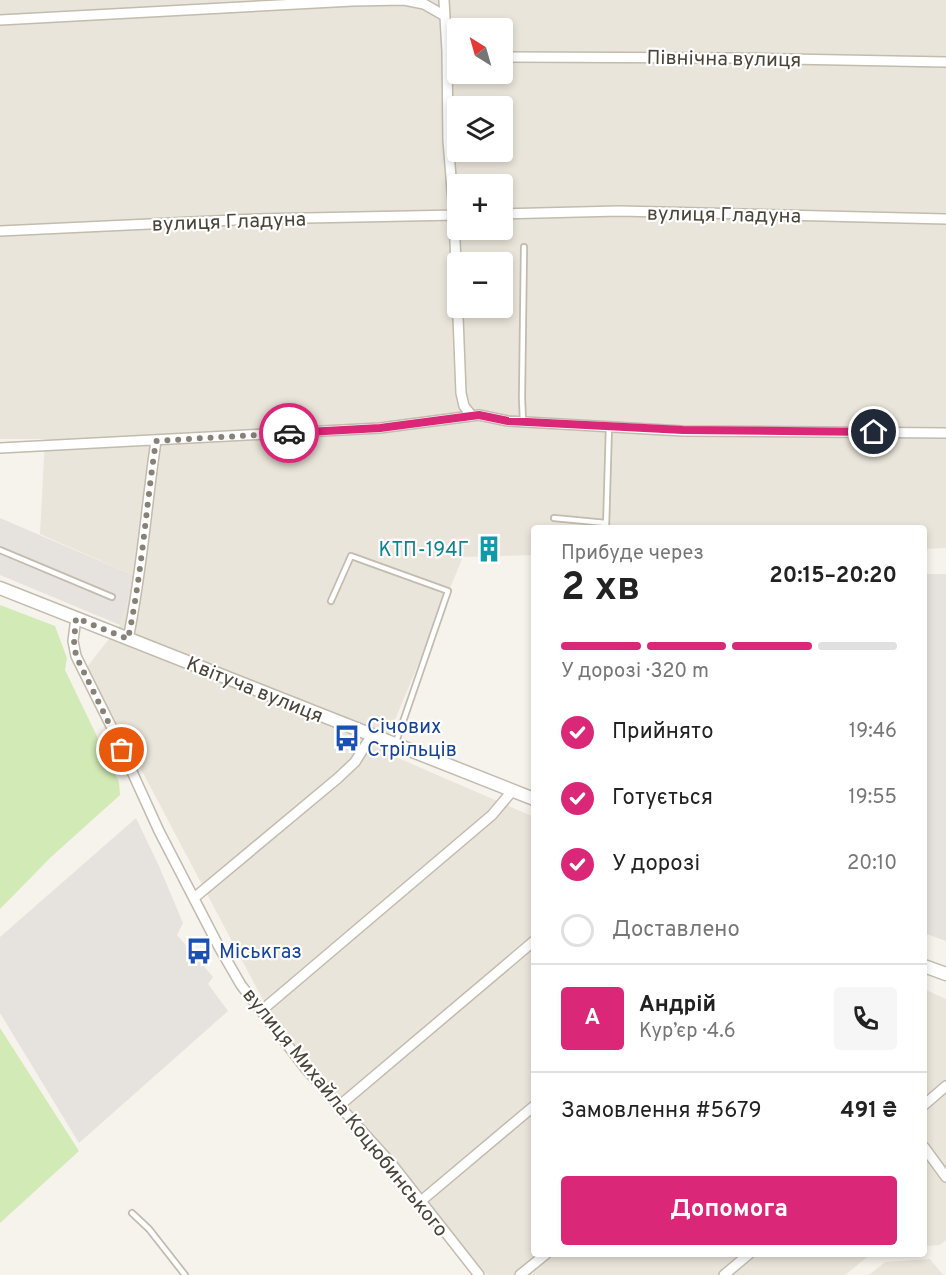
<!DOCTYPE html>
<html lang="uk">
<head>
<meta charset="utf-8">
<style>
	body { margin:0; font-family:Overpass,sans-serif; background:#f6f6f6; color:#222; height:100vh; display:flex; flex-direction:column; font-size:22px; white-space:nowrap }
	* { box-sizing:border-box; margin:0 }
	p { font-size:20px; color:#767676 }
	.icon { flex:none; width:33px; height:33px; fill:none; stroke:currentColor; stroke-width:2; stroke-linecap:round; stroke-linejoin:round }
	.map { position:relative; flex:1; overflow:hidden }
	.sheet { position:absolute; left:531px; top:525px; width:396px; height:732px; display:flex; flex-direction:column; background:#fff; border-radius:6px; box-shadow:0 3px 9px #0003 }
	.sheet>* { flex:none }
	.needle { width:39px; rotate:323deg }
	.controls { position:absolute; left:447px; top:18px; display:grid; gap:12px }
	.controls a { display:grid; place-items:center; width:66px; height:66px; border-radius:6px; background:#fff; box-shadow:0 3px 9px #0003; font-size:30px }
	.pin { position:absolute; display:grid; place-items:center; width:51px; height:51px; color:#fff; margin:-26px; border:3px solid #fff; border-radius:50%; box-shadow:0 2px 6px #0007 }
	.courier { position:absolute; display:grid; place-items:center; width:60px; height:60px; margin:-30px; border:4px solid #db2777; border-radius:50%; background:#fff; color:#222; box-shadow:0 2px 8px #0007 }
	.overview em { font-style:normal; font-weight:700 }
	.overview div { display:flex; flex-direction:column-reverse }
	.overview { display:flex; align-items:center; justify-content:space-between; height:102px; padding:0 30px }
	h1 { font-size:39px; font-weight:700; line-height:45px }
	.bar { display:grid; grid-template-columns:repeat(4,1fr); gap:9px 6px; align-content:center; height:72px; padding:0 30px }
	.bar i { height:8px; border-radius:4px; background:#e0e0e0 }
	.bar .selected { background:#db2777 }
	.bar p { grid-column:span 4 }
	.line { display:flex; align-items:center; gap:15px; padding:0 30px; border-top:2px solid #e0e0e0 }
	.line div { flex:1 }
	.round { display:grid; place-items:center; flex:none; width:63px; height:63px; border-radius:6px; background:#f6f6f6 }
	ol { padding:0 30px; list-style:none }
	li { display:flex; align-items:center; gap:18px; height:66px }
	li p { margin-inline-start:auto }
	li .icon { padding:6px; border-radius:50%; background:#db2777; color:#fff; stroke-width:4 }
	li:last-child { color:#767676 }
	li i { width:33px; height:33px; border:3px solid #e0e0e0; border-radius:50% }
	.cta { display:flex; gap:12px; margin-top:auto; padding:12px 30px }
	.cta a { flex:1; height:69px; border-radius:6px; background:#db2777; color:#fff; font-size:24px; font-weight:700; line-height:69px; text-align:center }
	.map>svg:first-child { display:block }
	.residential { fill:#eae5da; fill-rule:evenodd }
	.industrial { fill:#e6e2dd }
	.green { fill:#d2eab5 }
	.lines { fill:none; stroke-linecap:round; stroke-linejoin:round }
	.service-casing { stroke:#c2bbae; stroke-width:8 }
	.minor-casing { stroke:#c2bbae; stroke-width:12 }
	.tertiary-casing { stroke:#c2bbae; stroke-width:15 }
	.service { stroke:#fff; stroke-width:4.5 }
	.minor { stroke:#fff; stroke-width:9 }
	.tertiary { stroke:#fff; stroke-width:12 }
	.done { stroke:#878178; stroke-width:6; stroke-dasharray:0 10.8 }
	.route { stroke:#db2777; stroke-width:8 }
	.labels { text-anchor:middle; stroke-width:4.5; stroke-linejoin:round; paint-order:stroke }
	.street-label { font-size:20px; fill:#4b4439; stroke:#fff }
	.culture-label { font-size:20px; fill:#0d838f; stroke:#fff; text-anchor:end }
	.transit-label { font-size:20px; fill:#164399; stroke:#fff; text-anchor:start }
</style>
</head>
<body>
<div class="map">
<svg width="946" height="1275" viewBox="0 0 946 1275">
	<rect width="100%" height="100%" fill="#f6f3ec"/>
	<path class="residential" d="M0,0H946V548L924,549V528H534V555L463,557L382,751L534,817V1254H871L845,1275H487L393,1160L294,1046L262,998L87,667L120,625L135,576L40,534L45,439H0ZM458,28H502V74H458ZM458,106H502V152H458ZM458,184H502V230H458ZM458,262H502V308H458Z
		M924,989L946,999V1240L940,1245L924,1246Z
		M930,1259L943,1275H869L885,1262Z"/>
	<path class="industrial" d="M0,518L135,576L120,625L0,575Z
		M924,574H946V941L924,933Z
		M136,818L159,866L183,923L177,935L213,977L208,984L228,1011L79,1143L0,1013V937Z"/>
	<path class="green" d="M0,605L55,626L67,658L65,670L119,782L120,795L51,857L0,909Z
		M0,1028L79,1151L0,1223Z"/>
	<g class="lines">
		<g class="service-casing">
			<path id="service" d="M523,422L522,398L524,247
				M554,518L606,523
				M606,528L609,426
				M0,550L112,597
				M331,601L351,556L448,591L396,742
				M132,1213L149,1229L185,1275"/>
		</g>
		<g class="minor-casing">
			<path id="minor" d="M444,0L447,51L448,140L454,215L461,393L464,406L472,416
				M0,20L353,1L404,0L424,4L445,16
				M502,57L731,58L946,62
				M502,214L619,211L946,219
				M0,231L256,219L458,215
				M0,448L380,428L479,415L508,421L683,431L946,433
				M76,618L73,641L76,656L113,730L159,831L219,947L241,985L306,1069L391,1163L479,1275
				M128,639C142,573 146,507 156,441
				M194,898L338,778L355,762L372,735
				M261,1011L492,815L513,790
				M924,1105L946,1086
				M339,1106L534,941
				M924,1147L946,1177
				M421,1201L534,1106
				M520,1275L546,1254
				M724,1275L749,1254"/>
		</g>
		<g class="tertiary-casing">
			<path id="tertiary" d="M0,588L534,799
				M924,966L946,974"/>
		</g>
		<use href="#service" class="service"/>
		<use href="#minor" class="minor"/>
		<use href="#tertiary" class="tertiary"/>
	</g>
	<g class="lines">
		<path class="done" d="M122,750L76,656L74,641L76,618L128,639C142,573 146,507 156,441L289,433"/>
		<path class="route" d="M289,433L380,428L479,415L508,421L683,430L874,432"/>
	</g>
	<defs>
		<g id="building-bare" transform="scale(2.07)"><path d="M-4-6H4V6H1V3H-1V6H-4ZM-2.5-4.3h1.7v1.8h-1.7ZM.8-4.3h1.7v1.8H.8ZM-2.5-1h1.7V.8h-1.7ZM.8-1h1.7V.8H.8Z" fill="#0f9aa8" stroke="#fff" stroke-width="2.5" paint-order="stroke"/></g>
		<g id="bus-bare" transform="scale(2.07)"><path d="M-5-6H5V4H4V6H2V4H-2V6H-4V4H-5ZM-3.5-4V0h7V-4ZM-3.5 1.2v1.5H-2V1.2ZM2 1.2v1.5H3.5V1.2Z" fill="#1a4fb4" stroke="#fff" stroke-width="2.5" paint-order="stroke"/></g>
	</defs>
	<g fill-rule="evenodd">
		<use href="#building-bare" x="489" y="549"/>
		<use href="#bus-bare" x="347" y="738"/>
		<use href="#bus-bare" x="199" y="951"/>
	</g>
	<g class="labels">
		<g class="street-label">
			<text transform="translate(724 58) rotate(1)" y="7">Північна вулиця</text>
			<text transform="translate(724 214) rotate(1)" y="7">вулиця Гладуна</text>
			<text transform="translate(229 221) rotate(-2)" y="7">вулиця Гладуна</text>
			<text transform="translate(255 689) rotate(22)" y="7">Квітуча вулиця</text>
			<text transform="translate(346 1112) rotate(51)" y="7">вулиця Михайла Коцюбинського</text>
		</g>
		<g class="culture-label">
			<text x="469" y="556">КТП-194Г</text>
		</g>
		<g class="transit-label">
			<text x="367" y="733">Січових<tspan x="367" dy="23">Стрільців</tspan></text>
			<text x="219" y="958">Міськгаз</text>
		</g>
	</g>
</svg>
<div class="controls">
<a><svg class="needle" viewBox="-14 -14 28 28"><path d="M0-13l5 13h-10z" fill="#e53935"/><path d="M0 13l5-13h-10z" fill="#767676"/></svg></a>
<a><svg class="icon" aria-label="layers" viewBox="0 0 24 24"><path d="M12 4l9 5-9 5-9-5zM3 14l9 5 9-5"/></svg></a>
<a>+</a>
<a>−</a>
</div>
<div class="pin" style="left:122px;top:750px;background:#ea580c"><svg class="icon" aria-label="bag" viewBox="0 0 24 24"><path d="M5 8h14l-1 12H6zM9 8a3 3 0 0 1 6 0"/></svg></div>
<div class="pin" style="left:874px;top:432px;background:#1f2937"><svg class="icon" aria-label="home" viewBox="0 0 24 24"><path d="M3 11l9-7 9 7M6 9v11h12V9"/></svg></div>
<div class="courier" style="left:289px;top:433px"><svg class="icon" aria-label="car" viewBox="0 0 24 24"><path d="M5 17H2v-5l4-1 3-4h7l3 4 3 1v5h-3M9 17h6M6 11h13"/><circle cx="7" cy="17" r="2"/><circle cx="17" cy="17" r="2"/></svg></div>
<section class="sheet">
<div class="overview"><div><h1>2 хв</h1><p>Прибуде через</p></div><em>20:15–20:20</em></div>
<div class="bar"><i class="selected"></i><i class="selected"></i><i class="selected"></i><i></i><p>У дорозі · 320 m</p></div>
<ol>
<li><svg class="icon" aria-label="check" viewBox="0 0 24 24"><path d="M5 12l5 5 9-10"/></svg>Прийнято<p>19:46</p></li>
<li><svg class="icon" aria-label="check" viewBox="0 0 24 24"><path d="M5 12l5 5 9-10"/></svg>Готується<p>19:55</p></li>
<li><svg class="icon" aria-label="check" viewBox="0 0 24 24"><path d="M5 12l5 5 9-10"/></svg>У дорозі<p>20:10</p></li>
<li><i></i>Доставлено</li>
</ol>
<div class="line" style="height:108px"><b class="round" style="background:#db2777;color:#fff">А</b><div><b>Андрій</b><p>Кур’єр · 4.6</p></div><a class="round"><svg class="icon" aria-label="phone" viewBox="0 0 24 24"><path d="M5 4h4l2 5-3 2q2 4 5 5l2-3 5 2v4C11 20 4 13 5 4z"/></svg></a></div>
<div class="line" style="height:78px"><div>Замовлення #5679</div><b>491 ₴</b></div>
<div class="cta"><a>Допомога</a></div>
</section>
</div>
</body>
</html>
